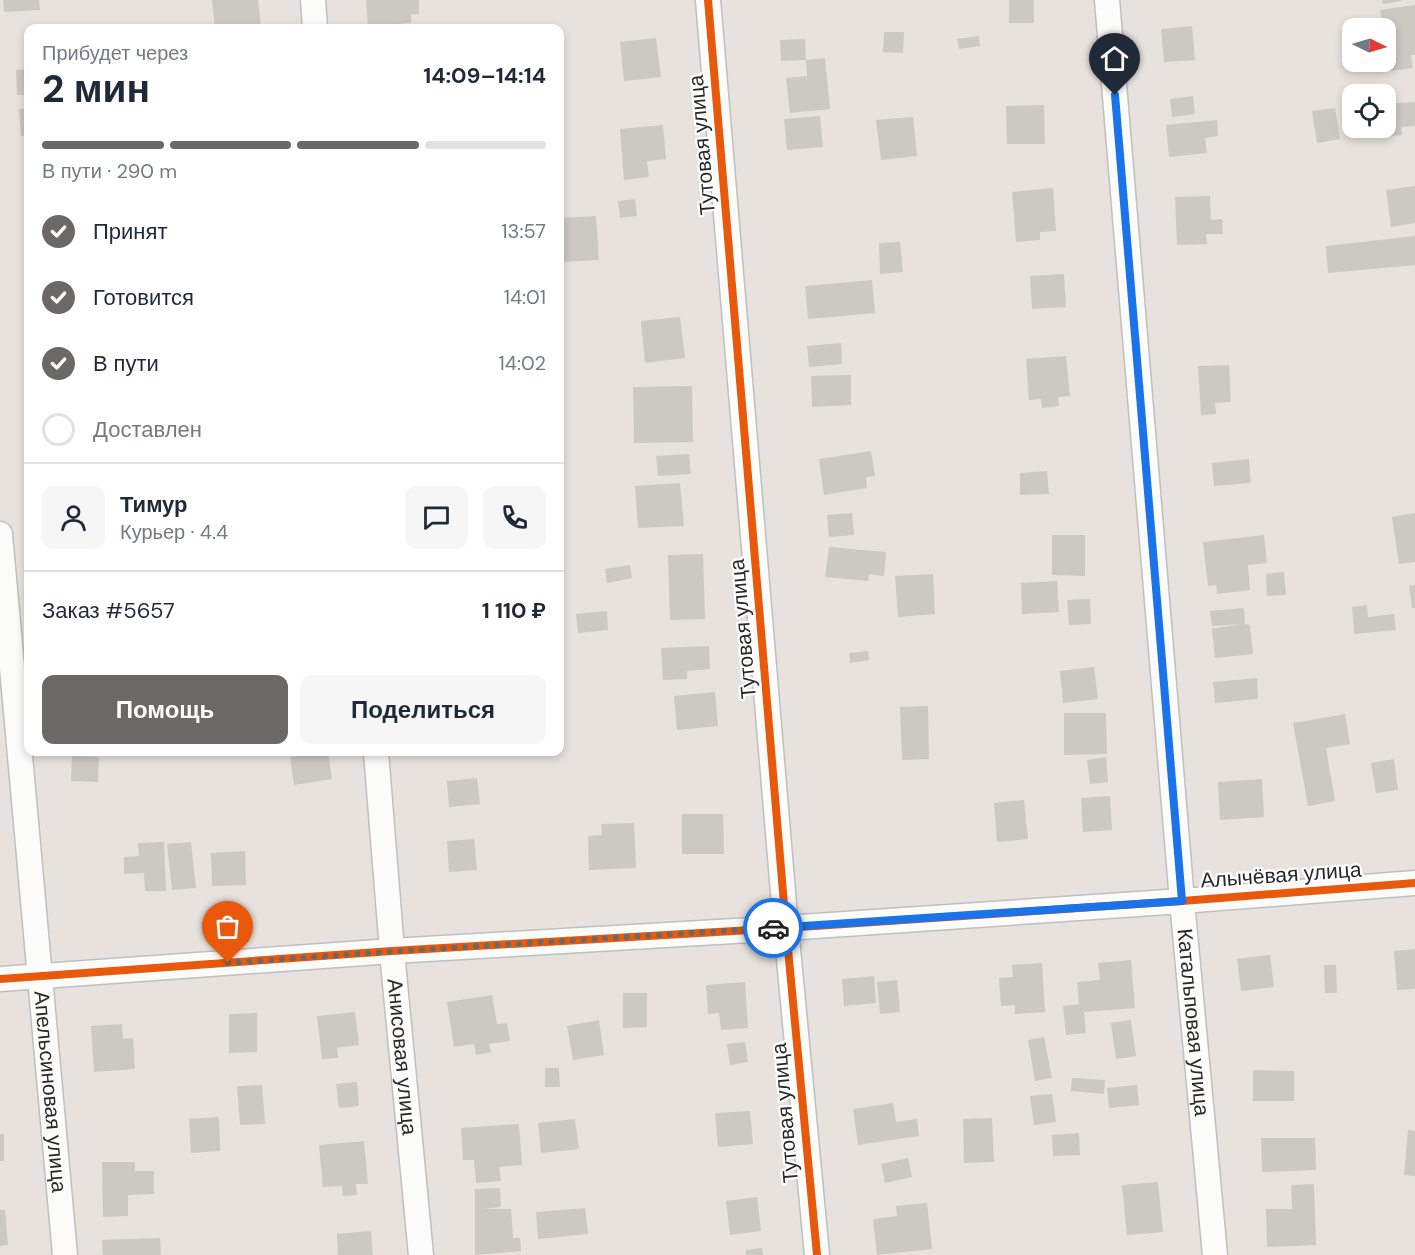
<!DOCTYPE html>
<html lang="ru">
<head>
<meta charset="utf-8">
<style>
	body { margin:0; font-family:"DM Sans",sans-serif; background:#f6f6f7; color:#1f2937; height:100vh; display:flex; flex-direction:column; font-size:22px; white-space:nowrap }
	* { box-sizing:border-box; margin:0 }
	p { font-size:20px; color:#747a83 }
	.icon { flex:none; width:33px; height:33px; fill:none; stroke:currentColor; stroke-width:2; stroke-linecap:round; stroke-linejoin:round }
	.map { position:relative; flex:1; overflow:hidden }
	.drawer { position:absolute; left:24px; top:24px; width:540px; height:732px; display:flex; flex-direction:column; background:#fff; border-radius:12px; box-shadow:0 3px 9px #0003 }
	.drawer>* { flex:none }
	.needle { width:39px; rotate:95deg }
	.buttons { position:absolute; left:1342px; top:18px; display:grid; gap:12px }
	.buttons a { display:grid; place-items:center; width:54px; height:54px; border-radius:12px; background:#fff; box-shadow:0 3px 9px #0003; font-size:30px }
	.pin { position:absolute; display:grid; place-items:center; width:51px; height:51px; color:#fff; margin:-62px -26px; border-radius:50% 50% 50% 0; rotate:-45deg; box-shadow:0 0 6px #0007 }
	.pin .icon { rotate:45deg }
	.courier { position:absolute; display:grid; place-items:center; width:60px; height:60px; margin:-30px; border:4px solid #1a73e8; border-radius:50%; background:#fff; color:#222; box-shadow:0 2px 8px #0007 }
	.summary em { font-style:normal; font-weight:700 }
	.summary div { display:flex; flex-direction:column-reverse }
	.summary { display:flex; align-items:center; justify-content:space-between; height:102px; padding:0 18px }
	h1 { font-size:39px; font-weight:700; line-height:45px }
	.bar { display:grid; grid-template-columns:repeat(4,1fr); gap:9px 6px; align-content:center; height:72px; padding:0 18px }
	.bar i { height:8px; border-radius:4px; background:#e0e1e3 }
	.bar .on { background:#6b6967 }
	.bar p { grid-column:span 4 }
	.line { display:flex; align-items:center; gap:15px; padding:0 18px; border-top:2px solid #e0e1e3 }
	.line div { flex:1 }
	.round { display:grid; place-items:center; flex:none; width:63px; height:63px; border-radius:12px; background:#f6f6f7 }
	ol { padding:0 18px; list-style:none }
	li { display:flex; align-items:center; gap:18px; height:66px }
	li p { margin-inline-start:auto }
	li .icon { padding:6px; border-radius:50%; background:#6b6967; color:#fff; stroke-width:4 }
	li:last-child { color:#747a83 }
	li i { width:33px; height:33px; border:3px solid #e0e1e3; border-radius:50% }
	.button { display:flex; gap:12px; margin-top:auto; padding:12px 18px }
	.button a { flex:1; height:69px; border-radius:12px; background:#6b6967; color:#fff; font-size:24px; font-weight:700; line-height:69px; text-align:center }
	.button a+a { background:#f6f6f7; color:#1f2937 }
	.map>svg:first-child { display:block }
	.building { fill:#ccc8c4 }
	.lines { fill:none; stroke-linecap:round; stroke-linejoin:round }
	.street-casing { stroke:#c0bfbf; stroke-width:27 }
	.street { stroke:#fbfbfa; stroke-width:24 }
	.cycleway-casing { stroke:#fff; stroke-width:11 }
	.cycleway { stroke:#e8590c; stroke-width:8 }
	.done { stroke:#6b6967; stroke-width:6; stroke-dasharray:0 10.8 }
	.route { stroke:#1a73e8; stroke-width:8 }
	.labels { text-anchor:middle; stroke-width:4.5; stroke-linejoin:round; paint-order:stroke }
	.street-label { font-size:21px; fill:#282828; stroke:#fff }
</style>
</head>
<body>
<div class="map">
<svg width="1415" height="1255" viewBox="0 0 1415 1255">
	<rect width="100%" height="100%" fill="#e7e2dd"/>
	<path class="building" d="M3,0H39L40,10L4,12Z
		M212,0H258L261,28H215Z
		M366,0H419V14H411V23L368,26Z
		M1009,0H1034V23H1009Z
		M1382,0H1401V1L1383,4Z
		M1415,5V55H1411L1413,68L1390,71L1386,48V28H1383L1380,10Z
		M1192,26L1195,60L1164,62L1161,29Z
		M884,32H904L903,53L883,52Z
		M979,36L980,46L959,49L957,39Z
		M656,38L661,77L624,81L620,42Z
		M805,39L806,60L781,61L780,40Z
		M825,58L830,109L790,113L786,78L807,76L806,60Z
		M28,69V95H17L16,70Z
		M1193,96L1195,114L1172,117L1170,99Z
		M1415,102V126L1401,127L1402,135L1380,137V128H1386V104Z
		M1044,105L1045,144H1007L1006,106Z
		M28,108V135L21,136L19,109Z
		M1335,108L1340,139L1317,143L1312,111Z
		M820,116L823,147L787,150L784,119Z
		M913,117L917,156L881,160L876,120Z
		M1217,120L1218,136L1205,138L1207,153L1169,157L1166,125Z
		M663,125L666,159L647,161L649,177L624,180L620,129Z
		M1415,186V223L1391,227L1386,190Z
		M1053,188L1056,231L1040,232V240L1016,242L1012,192Z
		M1210,196L1211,220L1222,219L1223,234H1206L1207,244L1177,245L1175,197Z
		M635,199L637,216L620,218L618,201Z
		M596,216L599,260L560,262V218Z
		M1415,236V265L1328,273L1326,246Z
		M900,242L903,272L880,274L879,243Z
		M1064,274L1066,307L1032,309L1030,276Z
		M872,280L875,313L808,319L805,286Z
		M680,317L685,358L645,363L641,321Z
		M841,343L842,364L809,367L807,346Z
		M1066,356L1070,396L1058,397L1059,406L1042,408L1041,399L1029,400L1026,359Z
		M1229,365L1231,402L1215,403L1216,414L1201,415L1198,366Z
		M851,375V405L812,407L811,376Z
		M692,386L693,442L634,443L633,387Z
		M871,451L875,476L866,477L867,488L824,495L819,459Z
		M689,454L691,474L658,476L656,456Z
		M1249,459L1251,483L1214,486L1212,463Z
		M1047,471L1049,494L1020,495V473Z
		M680,483L684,526L638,528L635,486Z
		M852,513L854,535L829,537L827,515Z
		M1415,513V562L1399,564L1392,517Z
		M1052,535H1085V576L1052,575Z
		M1264,535L1267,563L1248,565L1250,590L1217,594L1216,585L1208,586L1203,542Z
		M829,547L886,552L884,576L869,574L868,581L825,577Z
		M703,554L705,619L670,620L668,555Z
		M630,565L632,578L607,583L605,569Z
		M1284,572L1286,595L1267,596L1266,574Z
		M933,574L935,614L898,617L895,576Z
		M1057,581L1059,612L1022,614L1021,583Z
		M1415,585V608H1412L1409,586Z
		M1090,599L1091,624L1069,625L1067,600Z
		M1367,605L1368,617L1394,614L1396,630L1354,634L1352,607Z
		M1244,608L1245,624L1250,625L1253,654L1215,658L1212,629L1240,624L1212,626L1210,611Z
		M607,611L608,630L578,633L576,614Z
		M709,646L710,669L687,671V679L663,680L661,648Z
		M868,651L869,660L850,663L849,653Z
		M1094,667L1098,699L1063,703L1060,671Z
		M1257,678L1258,699L1215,703L1213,682Z
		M715,692L718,726L677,730L674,696Z
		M928,706L929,759L902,760L900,707Z
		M1064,713H1106L1107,754L1064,755Z
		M1345,714L1350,744L1326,748L1335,801L1308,806L1293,723Z
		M328,752L332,779L294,785L290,757Z
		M72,756L99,757L98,782L71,781Z
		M1106,757L1108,782L1090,784L1087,760Z
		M1394,759L1398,790L1376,793L1371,763Z
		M477,778L480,804L449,807L447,781Z
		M1262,779L1264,817L1220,820L1218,782Z
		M1110,796L1112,830L1083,832L1081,798Z
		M1024,800L1028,839L997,842L994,803Z
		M682,814H723L724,854H682Z
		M634,823L636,868L589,870L588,836L602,835L601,824Z
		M474,839L477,870L449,872L447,841Z
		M164,842L166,891H145L144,873L124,874V857L139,856L138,843Z
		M191,842L196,888L172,890L167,844Z
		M245,851L246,885L212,886L211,853Z
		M1415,949V989L1397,990L1394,951Z
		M1270,955L1274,987L1241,991L1237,959Z
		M1131,960L1135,1008L1084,1012L1086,1033L1066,1035L1063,1006L1079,1004L1077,982L1100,980L1098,963Z
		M1042,963L1045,1012L1015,1014V1005L1001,1006L999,978L1013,977L1012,965Z
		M1324,965H1336L1337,993H1325Z
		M874,976L876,1003L844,1006L842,979Z
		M897,980L900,1012L880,1014L877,982Z
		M745,982L748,1028L721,1030L719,1013L708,1014L706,985Z
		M623,993H647V1027L623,1028Z
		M492,995L497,1024L507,1023L510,1041L489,1044L491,1052L476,1055L474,1044L454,1047L447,1002Z
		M355,1012L359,1045L337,1048L338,1058L322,1059L317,1016Z
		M257,1013V1052L229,1053V1014Z
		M599,1020L604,1055L573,1060L567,1026Z
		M1131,1020L1136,1056L1116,1059L1111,1023Z
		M122,1024L123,1039L133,1038L135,1069L94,1072L91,1026Z
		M1044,1037L1052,1078L1035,1081L1028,1040Z
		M745,1042L748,1062L730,1065L727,1044Z
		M545,1068H559L560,1087H545Z
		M1253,1070L1294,1071V1101H1253Z
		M1072,1078L1105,1080L1104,1094L1071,1091Z
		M357,1082L359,1106L339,1108L336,1084Z
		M262,1085L265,1124L240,1125L237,1086Z
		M1137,1085L1139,1105L1109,1108L1107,1088Z
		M1052,1094L1056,1122L1034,1125L1030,1096Z
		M893,1103L896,1122L917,1119L919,1136L858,1145L853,1109Z
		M750,1111L753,1144L718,1147L715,1113Z
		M219,1117L220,1151L191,1153L189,1119Z
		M992,1118L994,1162L964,1163L963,1119Z
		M575,1119L579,1149L541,1153L538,1123Z
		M519,1124L522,1165L499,1167L501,1181L476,1183L474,1160H463L461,1128Z
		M1408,1130L1415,1131V1176L1404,1175Z
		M1079,1133L1080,1155L1053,1156L1052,1135Z
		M0,1134H4V1161H0Z
		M1261,1138H1315L1316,1170L1262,1172Z
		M364,1141L368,1184H356L357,1195L343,1196L342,1186L323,1187L319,1145Z
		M908,1158L912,1177L885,1183L881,1164Z
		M102,1162H135V1171H154V1194L128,1195V1216L103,1217Z
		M1158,1182L1163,1232L1127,1235L1122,1185Z
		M1314,1184L1316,1245L1267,1247L1266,1209H1292L1291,1185Z
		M500,1188L501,1207L484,1209H511L513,1238H520L521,1251L475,1255V1189Z
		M757,1197L761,1231L730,1235L726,1201Z
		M927,1203L932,1249L877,1255L873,1219L897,1216L896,1206Z
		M585,1208L588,1234L538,1239L536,1212Z
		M0,1210H5L8,1245L0,1246Z
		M371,1231L373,1255H338L337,1234Z
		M160,1238L161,1255H103L102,1240Z
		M762,1248L763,1255H746V1250Z"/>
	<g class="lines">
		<g class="street-casing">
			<g id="street">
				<path d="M313,0L315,28"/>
				<path d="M708,0L786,928L817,1255"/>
				<path id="s1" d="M1107,0L1182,901L1215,1255"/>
				<path id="s2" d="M0,534L65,1255"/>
				<path id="s3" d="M376,752L393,963L421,1255"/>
				<path d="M0,979L392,951L786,928L1182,901L1415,883"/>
			</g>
		</g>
		<use href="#street" class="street"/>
		<g class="cycleway-casing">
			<path id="cycleway" d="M708,0L786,928L817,1255
				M0,979L392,951L786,928L1182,901L1415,883"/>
		</g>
		<use href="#cycleway" class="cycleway"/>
	</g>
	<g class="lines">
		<path class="done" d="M228,963L416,950L773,928"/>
		<path class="route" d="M773,928L1182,901L1115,95"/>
	</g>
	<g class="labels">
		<g class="street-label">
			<text transform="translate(702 145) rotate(-95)" y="7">Тутовая улица</text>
			<text transform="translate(743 629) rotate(-95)" y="7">Тутовая улица</text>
			<text transform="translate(1281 875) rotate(-4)" y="7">Алычёвая улица</text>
			<text dy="7" stroke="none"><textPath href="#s1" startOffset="1026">Катальповая улица</textPath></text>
			<text dy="7" stroke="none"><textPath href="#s3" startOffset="306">Анисовая улица</textPath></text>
			<text dy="7" stroke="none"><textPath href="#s2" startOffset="560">Апельсиновая улица</textPath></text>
			<text transform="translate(785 1113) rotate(-95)" y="7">Тутовая улица</text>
		</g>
	</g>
</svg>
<div class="buttons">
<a><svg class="needle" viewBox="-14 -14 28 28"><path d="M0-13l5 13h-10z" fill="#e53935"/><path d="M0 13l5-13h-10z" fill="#747a83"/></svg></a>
<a><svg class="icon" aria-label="locate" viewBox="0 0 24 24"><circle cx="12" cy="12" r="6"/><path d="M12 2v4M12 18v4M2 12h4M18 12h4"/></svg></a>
</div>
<div class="pin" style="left:228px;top:963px;background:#ea580c"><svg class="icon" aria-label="bag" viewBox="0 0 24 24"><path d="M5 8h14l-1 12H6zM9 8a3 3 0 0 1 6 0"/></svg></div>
<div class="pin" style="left:1115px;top:95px;background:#1f2937"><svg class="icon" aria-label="home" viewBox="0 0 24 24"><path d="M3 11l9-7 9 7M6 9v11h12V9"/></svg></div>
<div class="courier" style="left:773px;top:928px"><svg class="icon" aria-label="car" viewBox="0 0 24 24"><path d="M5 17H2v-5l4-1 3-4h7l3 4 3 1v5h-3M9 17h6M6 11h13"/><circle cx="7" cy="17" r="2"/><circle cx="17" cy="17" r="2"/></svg></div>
<section class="drawer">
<div class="summary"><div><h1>2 мин</h1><p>Прибудет через</p></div><em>14:09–14:14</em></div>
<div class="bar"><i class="on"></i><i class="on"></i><i class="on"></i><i></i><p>В пути · 290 m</p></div>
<ol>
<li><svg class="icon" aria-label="check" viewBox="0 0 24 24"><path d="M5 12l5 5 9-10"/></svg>Принят<p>13:57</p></li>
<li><svg class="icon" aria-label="check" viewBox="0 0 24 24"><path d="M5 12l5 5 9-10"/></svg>Готовится<p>14:01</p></li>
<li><svg class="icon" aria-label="check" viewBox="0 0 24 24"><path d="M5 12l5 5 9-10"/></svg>В пути<p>14:02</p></li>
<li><i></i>Доставлен</li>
</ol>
<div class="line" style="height:108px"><a class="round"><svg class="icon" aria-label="person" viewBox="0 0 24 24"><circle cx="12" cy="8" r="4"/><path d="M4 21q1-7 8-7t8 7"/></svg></a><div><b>Тимур</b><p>Курьер · 4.4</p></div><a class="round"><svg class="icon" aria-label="chat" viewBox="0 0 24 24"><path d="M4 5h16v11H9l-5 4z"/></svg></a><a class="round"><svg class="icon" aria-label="phone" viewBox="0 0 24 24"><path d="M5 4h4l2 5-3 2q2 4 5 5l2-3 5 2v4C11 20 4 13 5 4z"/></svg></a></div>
<div class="line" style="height:78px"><div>Заказ #5657</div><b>1 110 ₽</b></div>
<div class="button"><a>Помощь</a><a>Поделиться</a></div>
</section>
</div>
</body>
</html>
